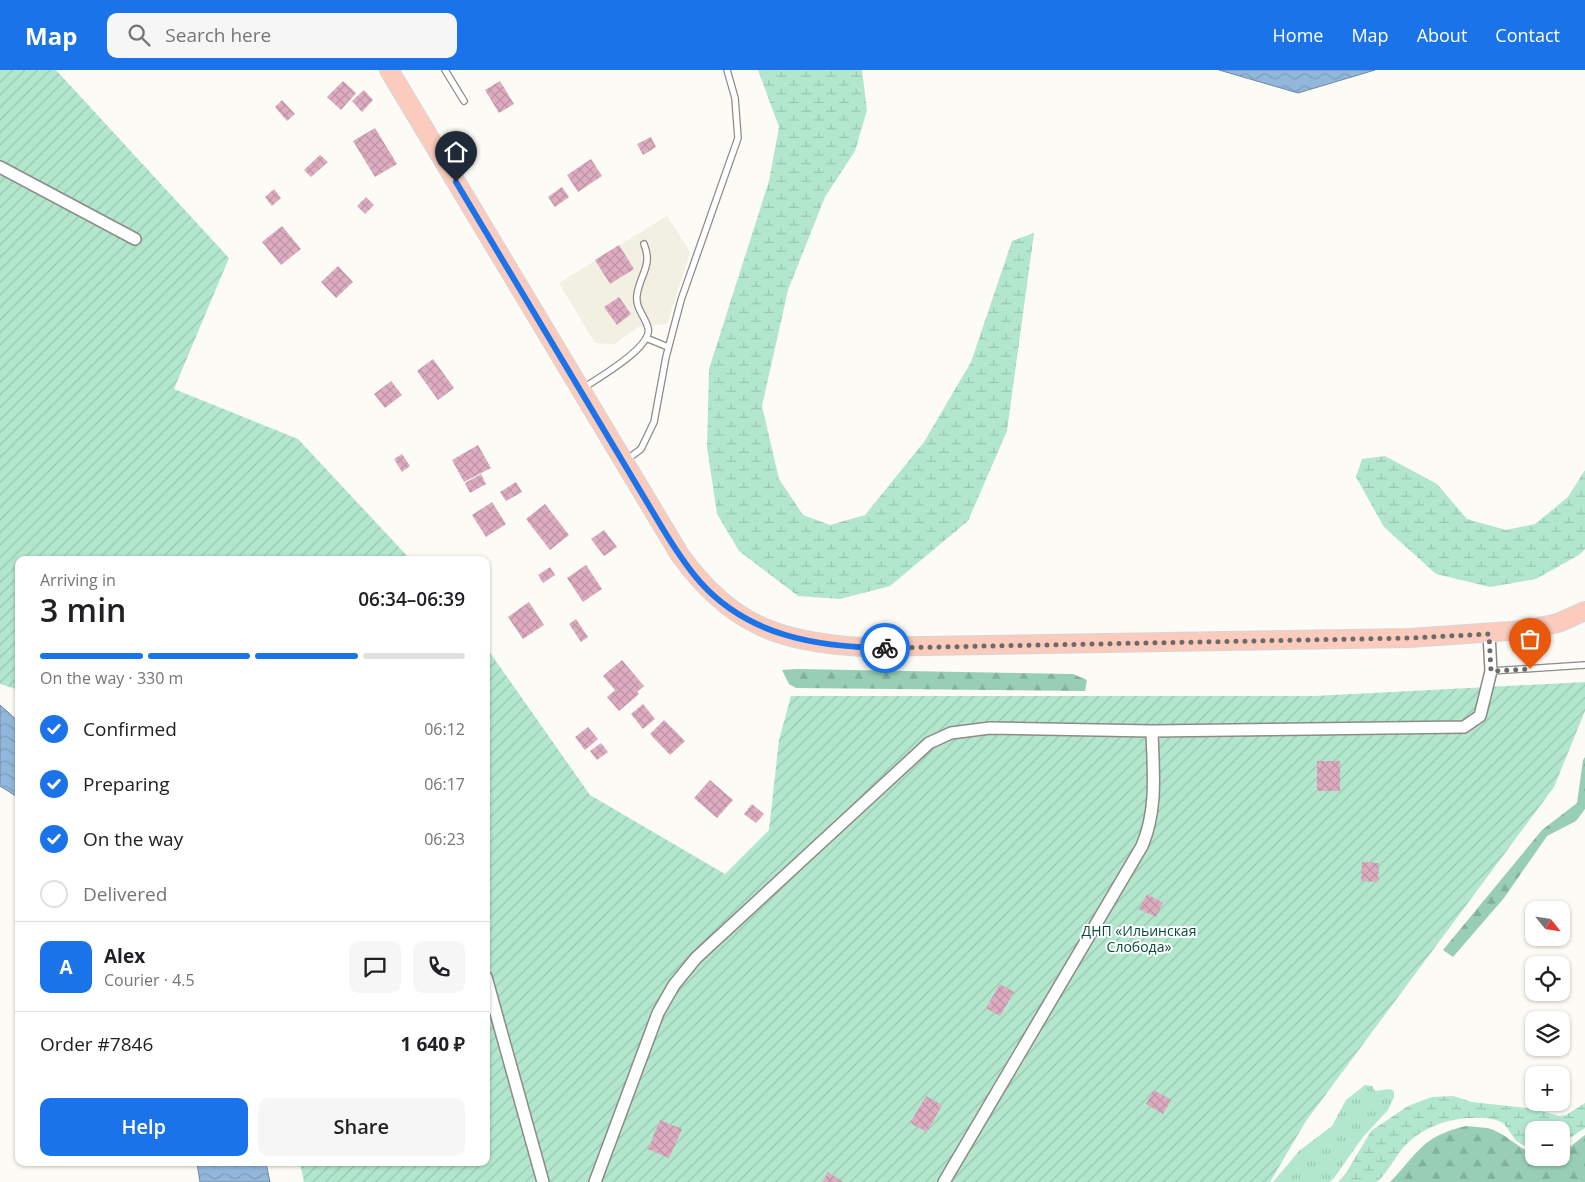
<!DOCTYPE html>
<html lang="en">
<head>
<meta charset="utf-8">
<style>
	body { margin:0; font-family:"Open Sans",sans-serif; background:#f6f6f6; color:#202124; height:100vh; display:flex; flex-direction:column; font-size:19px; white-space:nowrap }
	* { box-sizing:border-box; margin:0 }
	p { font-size:16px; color:#757577 }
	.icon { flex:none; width:28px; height:28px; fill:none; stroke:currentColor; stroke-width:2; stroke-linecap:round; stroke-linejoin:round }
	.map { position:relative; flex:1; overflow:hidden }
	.details { position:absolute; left:15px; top:486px; width:475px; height:610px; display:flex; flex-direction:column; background:#fff; border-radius:10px; box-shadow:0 1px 4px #0004 }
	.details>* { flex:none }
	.needle { width:32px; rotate:120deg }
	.tools { position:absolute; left:1525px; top:831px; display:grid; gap:10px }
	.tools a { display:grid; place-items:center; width:45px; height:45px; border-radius:10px; background:#fff; box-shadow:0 1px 4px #0004; font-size:25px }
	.pin { position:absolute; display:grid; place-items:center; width:42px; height:42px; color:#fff; margin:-51px -21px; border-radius:50% 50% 50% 0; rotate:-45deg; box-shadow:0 0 5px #0007 }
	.pin .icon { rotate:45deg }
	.courier { position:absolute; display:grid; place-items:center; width:50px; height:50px; margin:-25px; border:4px solid #1a73e8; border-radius:50%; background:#fff; color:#222; box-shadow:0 1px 6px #0007 }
	.head em { font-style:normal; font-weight:600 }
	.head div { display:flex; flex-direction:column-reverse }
	.head { display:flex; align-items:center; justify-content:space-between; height:85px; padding:0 25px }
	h1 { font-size:32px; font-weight:600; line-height:38px }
	.bar { display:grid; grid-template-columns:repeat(4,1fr); gap:8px 5px; align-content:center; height:60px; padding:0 25px }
	.bar i { height:6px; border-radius:4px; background:#e0e0e0 }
	.bar .active { background:#1a73e8 }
	.bar p { grid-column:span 4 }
	.line { display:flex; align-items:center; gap:12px; padding:0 25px; border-top:1px solid #e0e0e0 }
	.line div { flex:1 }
	.round { display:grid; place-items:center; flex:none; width:52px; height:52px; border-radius:10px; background:#f6f6f6 }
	ol { padding:0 25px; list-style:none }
	li { display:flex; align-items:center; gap:15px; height:55px }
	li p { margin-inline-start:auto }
	li .icon { padding:5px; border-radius:50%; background:#1a73e8; color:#fff; stroke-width:4 }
	li:last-child { color:#757577 }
	li i { width:28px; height:28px; border:2px solid #e0e0e0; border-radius:50% }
	.button { display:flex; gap:10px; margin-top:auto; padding:10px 25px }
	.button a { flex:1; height:58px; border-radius:10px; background:#1a73e8; color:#fff; font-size:20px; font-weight:600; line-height:58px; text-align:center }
	.button a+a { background:#f6f6f6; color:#202124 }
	header { display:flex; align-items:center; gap:30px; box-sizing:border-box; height:70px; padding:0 25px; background:#1a73e8; color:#fff }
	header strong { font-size:24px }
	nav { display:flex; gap:28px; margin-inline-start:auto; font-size:18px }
	.search { width:350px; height:45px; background:#f6f6f6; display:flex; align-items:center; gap:12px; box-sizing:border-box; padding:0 18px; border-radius:10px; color:#757577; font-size:19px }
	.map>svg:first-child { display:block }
	.built { fill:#f2f0e2 }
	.grass { fill:url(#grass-tufts) }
	.forest { fill:url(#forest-firs) }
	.wetland { fill:url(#wetland-marsh) }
	.garden { fill:url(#garden-furrows) }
	.water { fill:url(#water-waves); stroke:#6f89a1 }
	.building { fill:url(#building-cross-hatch) }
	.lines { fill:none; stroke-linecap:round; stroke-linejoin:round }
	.service-casing { stroke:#8c8b86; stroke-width:8 }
	.minor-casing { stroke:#8c8b86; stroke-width:14 }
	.primary-casing { stroke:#d6d6d6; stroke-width:20 }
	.service { stroke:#fff; stroke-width:5.5 }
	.minor { stroke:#fff; stroke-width:11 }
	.primary { stroke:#fbcbbe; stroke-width:18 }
	.done { stroke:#6b6b67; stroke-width:5; stroke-dasharray:0 9 }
	.route { stroke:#1a73e8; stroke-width:6 }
	.labels { text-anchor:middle; stroke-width:4; stroke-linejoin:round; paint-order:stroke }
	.park-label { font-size:14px; fill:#064d36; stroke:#fff }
</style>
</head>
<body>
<header>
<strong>Map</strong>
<div class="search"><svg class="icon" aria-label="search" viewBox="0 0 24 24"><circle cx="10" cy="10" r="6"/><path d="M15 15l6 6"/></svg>Search here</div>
<nav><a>Home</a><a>Map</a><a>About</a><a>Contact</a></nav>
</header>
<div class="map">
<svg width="1585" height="1112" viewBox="0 0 1585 1112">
	<defs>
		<pattern id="grass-tufts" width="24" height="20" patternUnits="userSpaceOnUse" patternTransform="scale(1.25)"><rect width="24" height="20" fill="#b2e7ce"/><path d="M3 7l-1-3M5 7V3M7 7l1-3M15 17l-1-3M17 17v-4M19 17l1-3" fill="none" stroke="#99c6b0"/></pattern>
		<pattern id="forest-firs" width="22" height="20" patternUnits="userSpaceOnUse" patternTransform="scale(1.25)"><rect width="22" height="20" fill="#98ceb5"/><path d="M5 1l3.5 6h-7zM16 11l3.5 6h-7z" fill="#83b09b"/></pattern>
		<pattern id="wetland-marsh" width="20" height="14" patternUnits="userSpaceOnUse" patternTransform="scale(1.25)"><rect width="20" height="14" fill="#b2e7ce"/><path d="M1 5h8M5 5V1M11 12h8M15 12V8" fill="none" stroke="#99c6b0"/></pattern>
		<pattern id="garden-furrows" width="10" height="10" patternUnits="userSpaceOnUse" patternTransform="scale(1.25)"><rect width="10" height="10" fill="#b2e7ce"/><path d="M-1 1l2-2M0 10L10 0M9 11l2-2" fill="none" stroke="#99c6b0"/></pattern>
		<pattern id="water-waves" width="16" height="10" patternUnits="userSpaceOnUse" patternTransform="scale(1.25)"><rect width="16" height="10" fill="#92b7db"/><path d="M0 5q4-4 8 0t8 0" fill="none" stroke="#7d9dbb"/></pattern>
		<pattern id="building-cross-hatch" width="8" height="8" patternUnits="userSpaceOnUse" patternTransform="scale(1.25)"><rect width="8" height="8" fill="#deacc1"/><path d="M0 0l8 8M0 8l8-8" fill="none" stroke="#be94a5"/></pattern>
	</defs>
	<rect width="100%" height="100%" fill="#fcfbf5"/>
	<path class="built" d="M667,146L690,182L667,254L638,257L615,274L595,273L559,213Z"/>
	<path class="grass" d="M1365,1015L1372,1016L1375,1021L1389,1019L1394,1021V1027L1388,1040L1363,1067L1334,1108L1330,1112H1273L1299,1081L1332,1056L1346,1030Z"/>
	<path class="forest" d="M796,599L1073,604L1087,610L1085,621L796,618L789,614L782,600Z
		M1585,687V739L1576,751L1547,766L1504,828L1453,887L1443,880L1542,760L1577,733L1583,690Z
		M1466,1056C1473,1057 1480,1057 1487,1058C1505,1062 1517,1078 1534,1084V1088H1561V1084L1585,1065V1112H1390C1418,1083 1422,1066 1466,1056Z"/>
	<path class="wetland" d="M758,0H862L867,40L855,81L825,127L788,220L762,336L779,409L803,445L830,455L865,445L924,372L971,292L1012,171L1034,163L1007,361L968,451L890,516L840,529L798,526L739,481L717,444L707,377L709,299L769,111L779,57Z
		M1385,386L1437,414L1467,449L1506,460L1535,454L1568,427L1585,400V479L1579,485L1536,509L1490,517L1436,504L1384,457L1356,407L1362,389Z
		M1453,1026L1472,1032L1534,1039L1559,1046L1566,1045L1585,1033V1058L1561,1074V1060H1534V1078C1509,1075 1513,1057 1499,1051C1489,1047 1477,1048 1468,1048C1443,1050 1420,1059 1403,1078C1393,1090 1388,1102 1377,1112H1338L1346,1103L1371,1061L1408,1036L1432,1027Z"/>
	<path class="garden" d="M0,0H56L229,188L174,319L298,369L411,490H19V620L0,614Z
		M486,577L590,725L725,804L769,760L779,670L791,626H1315L1585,612V641L1554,717L1306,1051L1270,1112H304L300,1093L486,1092Z"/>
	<path class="water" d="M1219,0H1375L1298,23Z
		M0,635L19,652V728L0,716Z
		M197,1093H266L270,1112H200Z"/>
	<path class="building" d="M343,11L356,23L341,40L327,27Z
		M500,11L514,34L499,43L485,20Z
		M364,20L373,30L362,42L352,31Z
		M282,30L295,44L287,51L275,37Z
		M375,58L397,94L375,107L353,71Z
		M651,67L656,77L643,85L637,74Z
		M320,85L328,92L311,107L304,100Z
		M591,89L602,106L578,122L567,105Z
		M562,117L569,127L555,137L548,127Z
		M274,119L281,128L272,136L265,127Z
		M366,127L374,135L365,144L357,136Z
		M282,156L301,179L281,195L262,172Z
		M619,175L634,199L610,214L595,190Z
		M338,196L353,212L336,228L321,212Z
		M619,227L631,244L617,255L604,237Z
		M433,289L454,318L438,330L417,301Z
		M391,311L402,325L385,338L374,324Z
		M478,375L491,398L464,412L452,390Z
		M402,384L410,396L402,402L394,389Z
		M481,404L486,414L470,423L465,413Z
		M516,412L522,422L506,431L500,422Z
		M492,432L506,454L486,467L472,445Z
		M545,434L569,465L550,480L526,449Z
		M604,460L617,477L604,486L591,469Z
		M586,495L602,519L583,532L567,508Z
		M550,497L555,505L543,513L538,505Z
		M529,532L544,555L523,569L508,547Z
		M576,549L588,567L581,572L569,554Z
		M622,590L644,616L637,622L639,624L619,641L607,627L615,620L603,606Z
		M643,634L655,649L643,659L631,644Z
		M664,650L685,671L670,685L650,664Z
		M588,657L598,669L585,680L575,667Z
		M601,673L608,682L597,690L590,681Z
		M1317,691H1340V721H1317Z
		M710,710L733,730L717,748L694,728Z
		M752,734L764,744L756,753L744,744Z
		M1362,792L1379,793L1378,812L1361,811Z
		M1147,824L1163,833L1156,847L1139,839Z
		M1000,914L1014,922L1000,946L986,938Z
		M1154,1020L1171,1030L1163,1044L1146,1034Z
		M926,1026L942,1035L927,1062L910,1053Z
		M660,1050L682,1059L669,1088L648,1079Z
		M828,1102L843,1112H822Z"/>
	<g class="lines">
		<g class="service-casing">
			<path id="service" d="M445,0L464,31
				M646,268L668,277
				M583,318C597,309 653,277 648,258C645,246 635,238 637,225C640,204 653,196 644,174
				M625,391L641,379L654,352L666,287L681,230L738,68L735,28L727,0
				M1491,601L1585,595"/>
		</g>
		<g class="minor-casing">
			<path id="minor" d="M0,97L135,169
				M486,907L543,1112
				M595,1112L658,943L674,915L696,888L929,673L951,663L990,658L1152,661L1464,657L1480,646L1491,601L1489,564
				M944,1112L1142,776C1158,738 1153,701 1152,661"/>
		</g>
		<g class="primary-casing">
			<path id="primary" d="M389,0L680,485C730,554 778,572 862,577L1409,568L1525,560L1558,553L1585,541"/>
		</g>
		<use href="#service" class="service"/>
		<use href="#minor" class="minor"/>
		<use href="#primary" class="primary"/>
	</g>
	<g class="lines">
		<path class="done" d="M885,578L1409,568L1489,564L1491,601L1530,599"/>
		<path class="route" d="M456,112L654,444C668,468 683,493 701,513C749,566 817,577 885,578"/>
	</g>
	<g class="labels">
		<g class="park-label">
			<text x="1139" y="866">ДНП «Ильинская<tspan x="1139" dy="16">Слобода»</tspan></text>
		</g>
	</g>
</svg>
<div class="tools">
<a><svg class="needle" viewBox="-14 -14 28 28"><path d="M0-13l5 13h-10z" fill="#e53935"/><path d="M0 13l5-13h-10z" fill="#757577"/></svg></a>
<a><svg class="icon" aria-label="locate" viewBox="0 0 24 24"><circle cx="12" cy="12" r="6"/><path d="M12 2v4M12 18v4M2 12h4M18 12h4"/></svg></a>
<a><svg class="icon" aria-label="layers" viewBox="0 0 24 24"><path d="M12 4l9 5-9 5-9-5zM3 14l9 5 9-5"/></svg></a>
<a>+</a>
<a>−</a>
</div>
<div class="pin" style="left:1530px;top:599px;background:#ea580c"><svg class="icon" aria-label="bag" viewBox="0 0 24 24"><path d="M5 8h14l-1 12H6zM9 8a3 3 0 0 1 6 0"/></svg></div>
<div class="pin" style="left:456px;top:112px;background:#1f2937"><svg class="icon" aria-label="home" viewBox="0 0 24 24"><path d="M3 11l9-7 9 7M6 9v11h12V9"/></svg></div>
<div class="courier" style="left:885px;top:578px"><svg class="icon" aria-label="bike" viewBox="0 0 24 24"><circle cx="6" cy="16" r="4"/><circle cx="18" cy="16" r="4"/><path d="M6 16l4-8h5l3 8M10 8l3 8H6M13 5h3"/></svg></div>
<section class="details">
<div class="head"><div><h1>3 min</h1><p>Arriving in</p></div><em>06:34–06:39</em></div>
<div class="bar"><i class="active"></i><i class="active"></i><i class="active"></i><i></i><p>On the way · 330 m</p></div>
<ol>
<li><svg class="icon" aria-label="check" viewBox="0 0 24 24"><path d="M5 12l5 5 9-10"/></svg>Confirmed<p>06:12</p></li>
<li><svg class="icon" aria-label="check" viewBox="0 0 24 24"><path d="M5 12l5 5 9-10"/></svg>Preparing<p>06:17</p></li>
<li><svg class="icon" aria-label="check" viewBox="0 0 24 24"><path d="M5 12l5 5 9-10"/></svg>On the way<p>06:23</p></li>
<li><i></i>Delivered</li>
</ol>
<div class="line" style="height:90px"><b class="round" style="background:#1a73e8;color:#fff">A</b><div><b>Alex</b><p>Courier · 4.5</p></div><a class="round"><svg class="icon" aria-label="chat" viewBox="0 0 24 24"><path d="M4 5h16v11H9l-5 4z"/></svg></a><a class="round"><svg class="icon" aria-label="phone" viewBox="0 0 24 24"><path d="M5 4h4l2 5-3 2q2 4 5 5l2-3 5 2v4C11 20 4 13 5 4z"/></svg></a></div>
<div class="line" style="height:65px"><div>Order #7846</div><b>1 640 ₽</b></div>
<div class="button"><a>Help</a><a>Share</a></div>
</section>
</div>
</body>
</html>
